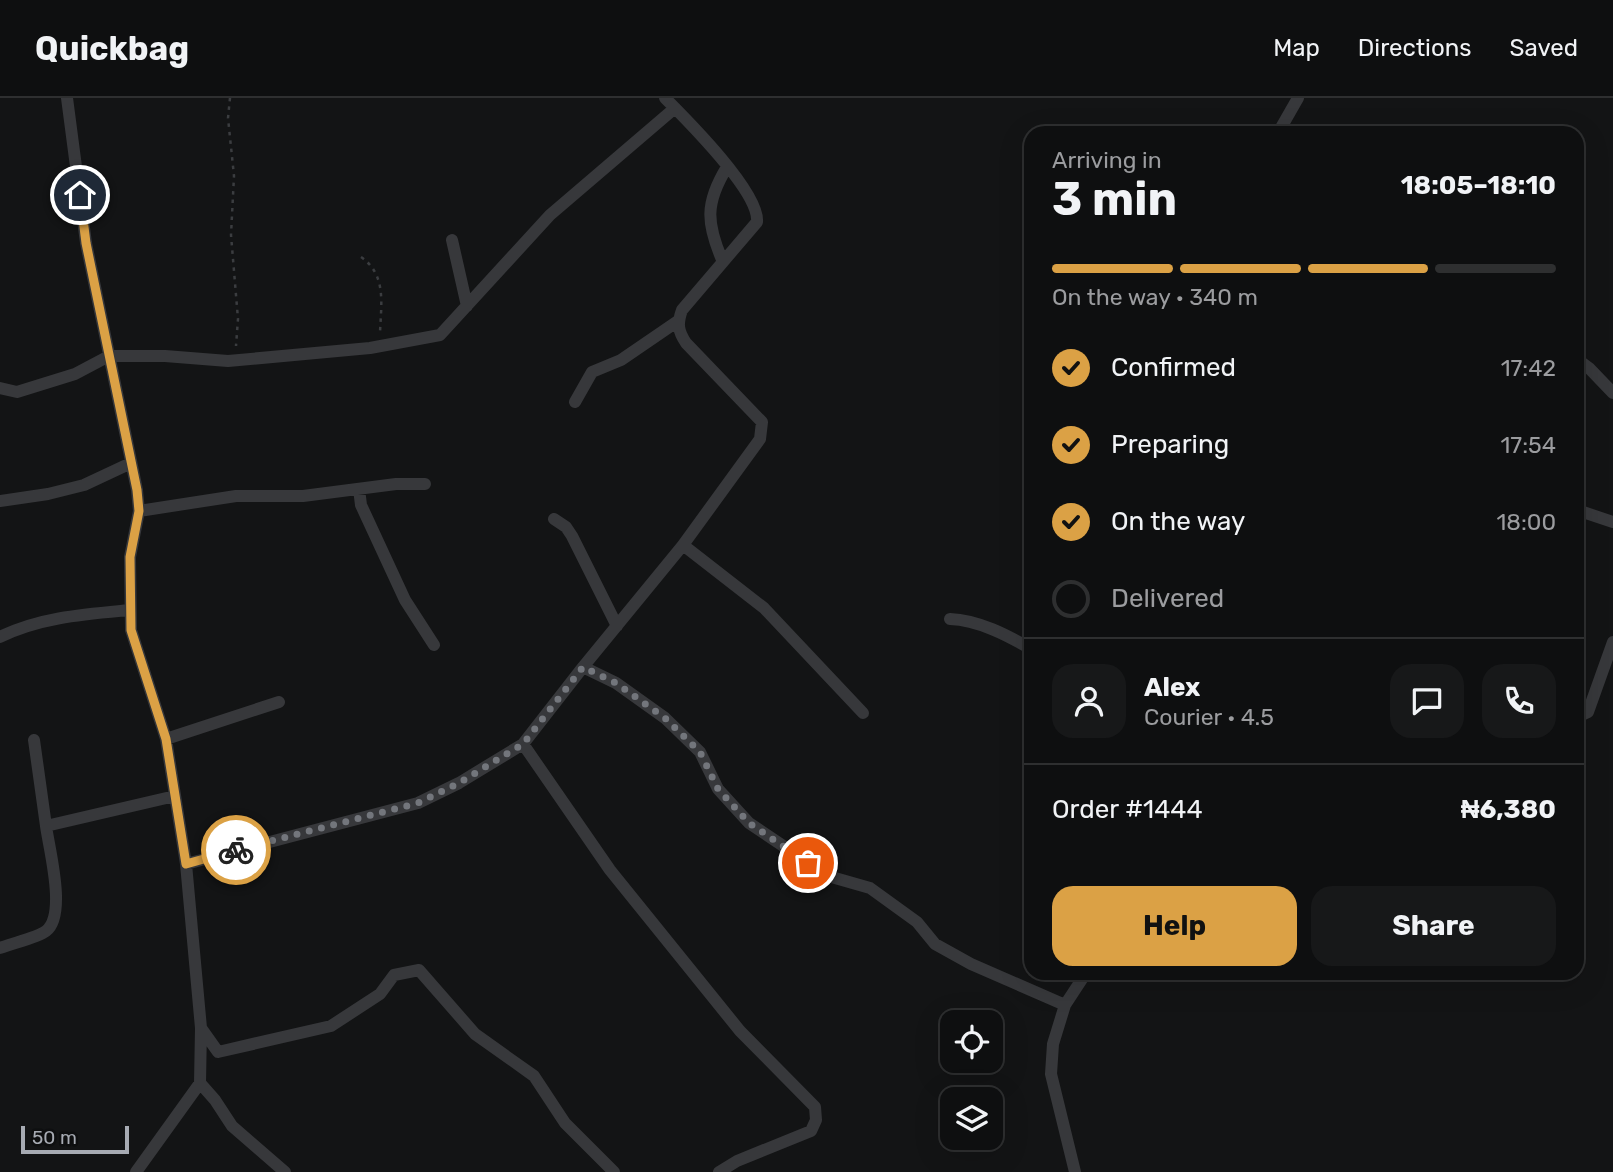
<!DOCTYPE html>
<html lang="en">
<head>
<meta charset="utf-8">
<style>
	body { margin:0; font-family:Rubik,sans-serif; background:#171819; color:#f1f3f6; height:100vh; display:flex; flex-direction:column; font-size:26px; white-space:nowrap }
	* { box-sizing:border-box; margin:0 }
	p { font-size:23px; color:#9b9c9f }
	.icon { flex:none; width:38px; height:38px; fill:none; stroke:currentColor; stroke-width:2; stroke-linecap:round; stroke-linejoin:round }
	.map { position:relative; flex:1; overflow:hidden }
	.details { position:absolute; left:1024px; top:28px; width:560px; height:854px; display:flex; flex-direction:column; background:#0e0f10; border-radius:21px; box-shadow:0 7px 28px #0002,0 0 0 2px #2e2f30 }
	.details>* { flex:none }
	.buttons { position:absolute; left:940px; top:912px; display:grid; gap:14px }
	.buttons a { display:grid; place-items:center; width:63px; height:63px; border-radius:14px; background:#0e0f10; box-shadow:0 7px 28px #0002,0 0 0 2px #2e2f30; font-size:35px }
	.scale { position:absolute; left:21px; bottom:18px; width:108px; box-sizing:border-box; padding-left:7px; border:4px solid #a7abb3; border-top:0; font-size:19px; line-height:24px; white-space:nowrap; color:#a7abb3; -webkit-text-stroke:5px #0e0f10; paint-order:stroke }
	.pin { position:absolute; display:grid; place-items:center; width:60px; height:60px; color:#fff; margin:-30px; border:4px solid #fff; border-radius:50%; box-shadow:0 2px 7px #0007 }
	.courier { position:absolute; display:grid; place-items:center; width:70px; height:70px; margin:-35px; border:5px solid #dba145; border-radius:50%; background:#fff; color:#222; box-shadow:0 2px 9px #0007 }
	.head em { font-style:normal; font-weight:700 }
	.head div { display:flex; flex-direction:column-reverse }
	.head { display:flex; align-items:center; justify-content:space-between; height:119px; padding:0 28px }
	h1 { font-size:46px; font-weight:700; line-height:52px }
	.bar { display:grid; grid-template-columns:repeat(4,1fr); gap:10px 7px; align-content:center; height:84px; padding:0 28px }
	.bar i { height:9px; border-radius:5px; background:#2e2f30 }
	.bar .current { background:#dba145 }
	.bar p { grid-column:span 4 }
	.line { display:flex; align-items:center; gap:18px; padding:0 28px; border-top:2px solid #2e2f30 }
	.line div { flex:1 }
	.round { display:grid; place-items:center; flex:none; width:74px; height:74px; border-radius:21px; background:#171819 }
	ol { padding:0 28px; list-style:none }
	li { display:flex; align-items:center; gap:21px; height:77px }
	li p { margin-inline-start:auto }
	li .icon { padding:7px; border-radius:50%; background:#dba145; color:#111; stroke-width:4 }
	li:last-child { color:#9b9c9f }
	li i { width:38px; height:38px; border:4px solid #2e2f30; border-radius:50% }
	.cta { display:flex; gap:14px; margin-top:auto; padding:14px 28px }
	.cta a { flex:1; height:80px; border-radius:21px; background:#dba145; color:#111; font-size:28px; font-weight:700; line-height:80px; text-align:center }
	.cta a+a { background:#171819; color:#f1f3f6 }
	header { display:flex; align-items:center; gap:42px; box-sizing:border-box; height:98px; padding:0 35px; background:#0e0f10; border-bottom:2px solid #2e2f30 }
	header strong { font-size:33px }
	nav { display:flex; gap:38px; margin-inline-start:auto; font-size:24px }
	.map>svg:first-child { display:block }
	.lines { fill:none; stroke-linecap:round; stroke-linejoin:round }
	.path { stroke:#3b3d40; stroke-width:2.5; stroke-dasharray:3.5 5; stroke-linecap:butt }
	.minor { stroke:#37383b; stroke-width:12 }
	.done { stroke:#73767c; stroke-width:7; stroke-dasharray:0 12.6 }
	.route { stroke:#dba145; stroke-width:9 }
</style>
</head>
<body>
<header>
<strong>Quickbag</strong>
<nav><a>Map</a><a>Directions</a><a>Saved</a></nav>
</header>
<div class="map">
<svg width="1613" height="1074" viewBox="0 0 1613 1074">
	<rect width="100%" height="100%" fill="#131415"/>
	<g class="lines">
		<path class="path" d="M230,0L228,20L234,78L231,137L238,221L236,248
			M361,159C387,177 381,206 380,235"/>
		<path class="minor" d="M67,0L86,145L137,392L139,413L130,459L131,532L166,641L186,766L201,930L200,985L136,1074
			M1278,35L1298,0
			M452,142L467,208
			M723,164C706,125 705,105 727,69
			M1577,261L1589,270L1613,295
			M0,290L17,294L75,276L109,258H165L228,263L370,250L440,237L550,117L675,10
			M575,304L592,274L621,262L678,223
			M359,391L361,407L405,502L434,547
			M0,403L48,396L84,387L131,365
			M1577,412L1613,424
			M139,413L236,398H303L396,386H425
			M554,421L566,429L572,438L617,528
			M683,447L764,510L863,615
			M950,521C978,522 1007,537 1031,551
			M0,539C40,519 87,516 130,512
			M583,569L616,585L665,620L700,654L718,691L749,725L828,778L870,790L917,824L935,846L971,866L1065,907
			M1577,619L1588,614L1613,544
			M166,641L279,604
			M34,642L46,728L175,698
			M523,646L610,772L740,933L815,1009L816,1022L811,1033L737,1063L719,1074
			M186,766L418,705L459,685L523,646L583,569L683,447L760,341L762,324L686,245C678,233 677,226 682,212L757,124C760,95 687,22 665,0
			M0,850C12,845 37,840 46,833C67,817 49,751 46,728
			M201,930L218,954L331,928L380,896L394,877L419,872L475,936L534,978L565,1025L614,1074
			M200,985L215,1002L232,1028L285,1074
			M1075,1074L1051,976L1053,946L1065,907L1086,875"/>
	</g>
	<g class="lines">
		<path class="done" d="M236,752L418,705L459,685L523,646L583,569L616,585L665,620L700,654L718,691L749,725L808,765"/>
		<path class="route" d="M80,97L86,145L137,392L139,413L130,459L131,532L166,641L186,766L236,752"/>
	</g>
</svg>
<div class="buttons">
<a><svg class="icon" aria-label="locate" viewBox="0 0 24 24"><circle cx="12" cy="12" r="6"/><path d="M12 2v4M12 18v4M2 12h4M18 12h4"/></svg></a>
<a><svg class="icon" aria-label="layers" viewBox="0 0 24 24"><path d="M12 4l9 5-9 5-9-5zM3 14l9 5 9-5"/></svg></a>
</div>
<div class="scale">50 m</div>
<div class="pin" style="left:808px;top:765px;background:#ea580c"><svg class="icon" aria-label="bag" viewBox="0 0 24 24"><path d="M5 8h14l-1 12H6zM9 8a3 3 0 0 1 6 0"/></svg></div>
<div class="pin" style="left:80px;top:97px;background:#1f2937"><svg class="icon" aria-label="home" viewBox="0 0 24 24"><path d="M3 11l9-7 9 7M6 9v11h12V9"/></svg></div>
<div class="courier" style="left:236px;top:752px"><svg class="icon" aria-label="bike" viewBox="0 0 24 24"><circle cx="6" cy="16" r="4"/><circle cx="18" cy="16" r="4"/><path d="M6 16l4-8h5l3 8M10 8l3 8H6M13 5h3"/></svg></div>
<section class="details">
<div class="head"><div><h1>3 min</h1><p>Arriving in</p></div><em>18:05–18:10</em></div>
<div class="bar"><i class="current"></i><i class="current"></i><i class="current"></i><i></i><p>On the way · 340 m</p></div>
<ol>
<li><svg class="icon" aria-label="check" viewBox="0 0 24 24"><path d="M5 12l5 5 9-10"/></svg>Confirmed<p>17:42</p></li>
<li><svg class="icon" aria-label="check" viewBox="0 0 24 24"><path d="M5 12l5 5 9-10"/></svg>Preparing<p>17:54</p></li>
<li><svg class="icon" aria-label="check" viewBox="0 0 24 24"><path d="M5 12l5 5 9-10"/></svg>On the way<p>18:00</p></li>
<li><i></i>Delivered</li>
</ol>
<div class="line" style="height:126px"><a class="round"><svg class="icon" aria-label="person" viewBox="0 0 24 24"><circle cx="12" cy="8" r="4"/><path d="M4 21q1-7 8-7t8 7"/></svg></a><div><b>Alex</b><p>Courier · 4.5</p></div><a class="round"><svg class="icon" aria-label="chat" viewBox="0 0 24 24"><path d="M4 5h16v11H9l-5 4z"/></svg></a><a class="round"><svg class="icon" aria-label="phone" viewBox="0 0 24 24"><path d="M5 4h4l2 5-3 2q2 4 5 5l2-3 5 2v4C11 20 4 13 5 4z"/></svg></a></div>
<div class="line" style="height:91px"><div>Order #1444</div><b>₦6,380</b></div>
<div class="cta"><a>Help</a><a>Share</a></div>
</section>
</div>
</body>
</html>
